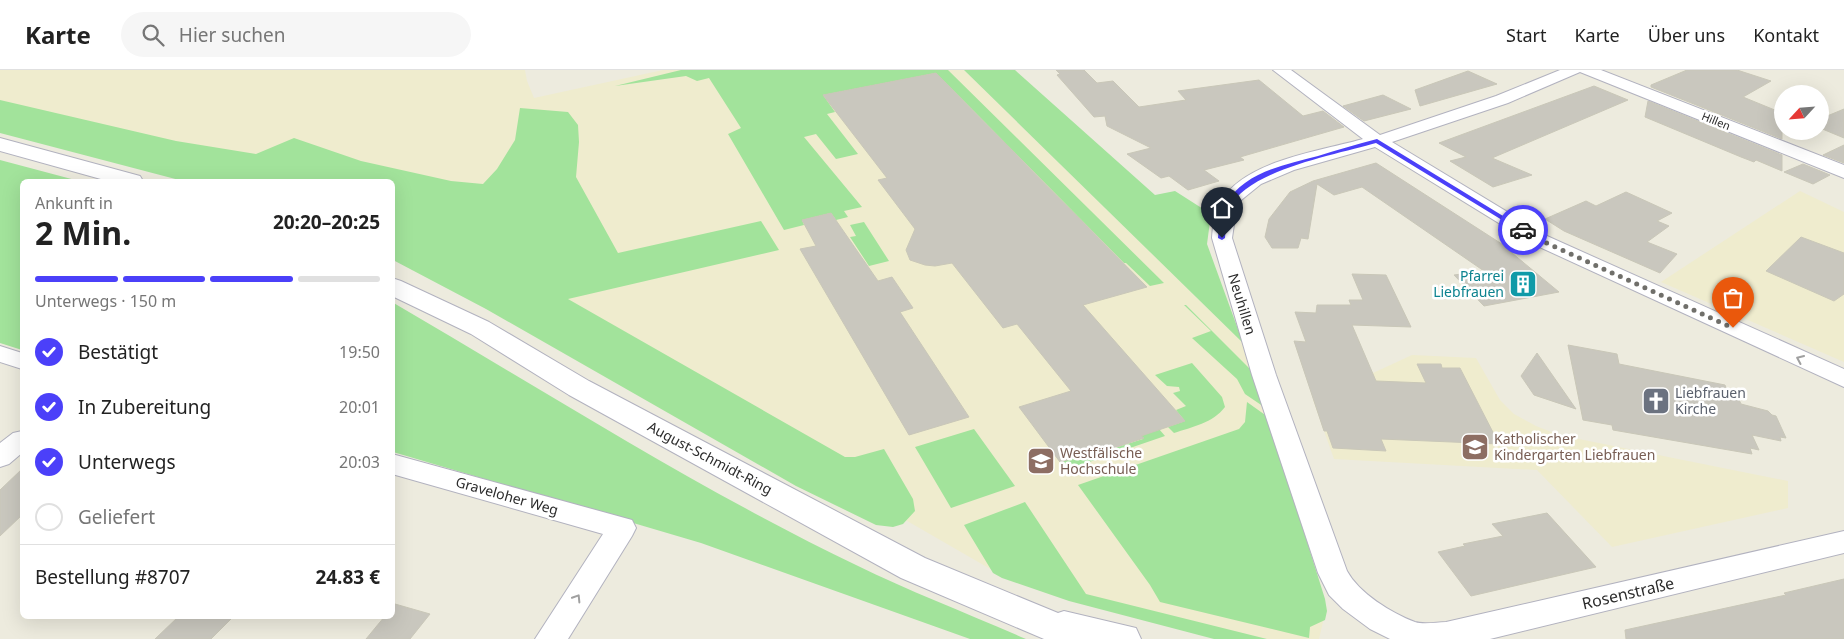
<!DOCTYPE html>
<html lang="de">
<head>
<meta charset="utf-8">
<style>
	body { margin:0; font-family:"Noto Sans",sans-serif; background:#f6f6f6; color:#222; height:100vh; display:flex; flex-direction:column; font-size:19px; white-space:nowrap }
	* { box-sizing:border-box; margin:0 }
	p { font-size:16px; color:#767676 }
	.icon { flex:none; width:28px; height:28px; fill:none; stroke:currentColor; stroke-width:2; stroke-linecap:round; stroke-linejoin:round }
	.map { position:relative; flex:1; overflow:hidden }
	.sheet { position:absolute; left:20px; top:109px; width:375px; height:440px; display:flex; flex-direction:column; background:#fff; border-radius:8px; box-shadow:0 5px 20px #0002 }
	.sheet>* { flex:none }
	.needle { width:32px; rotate:244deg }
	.fabs { position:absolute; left:1774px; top:15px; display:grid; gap:10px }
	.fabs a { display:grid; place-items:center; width:55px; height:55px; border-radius:50%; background:#fff; box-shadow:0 5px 20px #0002; font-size:25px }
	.pin { position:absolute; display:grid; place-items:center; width:42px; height:42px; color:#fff; margin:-51px -21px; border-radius:50% 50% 50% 0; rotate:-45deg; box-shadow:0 0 5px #0007 }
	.pin .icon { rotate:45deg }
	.courier { position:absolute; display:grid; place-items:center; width:50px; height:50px; margin:-25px; border:4px solid #4b40f9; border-radius:50%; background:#fff; color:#222; box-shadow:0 1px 6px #0007 }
	.summary em { font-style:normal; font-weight:700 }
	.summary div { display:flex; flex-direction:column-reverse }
	.summary { display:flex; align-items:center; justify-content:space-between; height:85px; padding:0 15px }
	h1 { font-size:32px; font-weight:700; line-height:38px }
	.bar { display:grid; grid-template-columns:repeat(4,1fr); gap:8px 5px; align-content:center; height:60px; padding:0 15px }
	.bar i { height:6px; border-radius:4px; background:#e0e0e0 }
	.bar .on { background:#4b40f9 }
	.bar p { grid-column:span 4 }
	.line { display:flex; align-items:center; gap:12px; padding:0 15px; border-top:1px solid #e0e0e0 }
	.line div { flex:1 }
	ol { padding:0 15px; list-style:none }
	li { display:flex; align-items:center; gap:15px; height:55px }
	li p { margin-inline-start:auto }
	li .icon { padding:5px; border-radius:50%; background:#4b40f9; color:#fff; stroke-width:4 }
	li:last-child { color:#767676 }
	li i { width:28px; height:28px; border:2px solid #e0e0e0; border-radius:50% }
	header { display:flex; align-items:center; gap:30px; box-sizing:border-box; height:70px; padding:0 25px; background:#fff; border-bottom:1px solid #e0e0e0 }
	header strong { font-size:24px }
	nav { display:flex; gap:28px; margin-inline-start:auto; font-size:18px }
	.search { width:350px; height:45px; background:#f6f6f6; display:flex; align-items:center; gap:12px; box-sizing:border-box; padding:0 18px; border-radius:28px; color:#767676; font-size:19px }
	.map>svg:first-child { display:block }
	.education { fill:#efecce }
	.green { fill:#a2e39b }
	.building { fill:#c9c7be; stroke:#c9c7b8 }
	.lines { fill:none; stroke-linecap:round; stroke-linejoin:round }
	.street-casing { stroke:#b2b2bf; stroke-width:2 }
	.secondary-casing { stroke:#b2b2bf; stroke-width:2 }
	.street { fill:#fff; fill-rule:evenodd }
	.secondary { fill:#fff; fill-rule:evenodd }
	.oneway { stroke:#a0a0a0 }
	.route { fill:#4b40f9 }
	.done { stroke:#706f6a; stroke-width:5; stroke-dasharray:0 9 }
	.labels { text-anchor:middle; stroke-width:5; stroke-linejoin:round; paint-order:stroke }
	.far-street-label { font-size:11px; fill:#2c2c2c; stroke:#fff }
	.culture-label { font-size:14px; fill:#0d838f; stroke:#fff; text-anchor:end }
	.street-label { font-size:14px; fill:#2c2c2c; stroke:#fff }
	.worship-label { font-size:14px; fill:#5b616d; stroke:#fff; text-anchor:start }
	.education-label { font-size:14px; fill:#785e54; stroke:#fff; text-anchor:start }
	.near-street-label { font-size:16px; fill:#2c2c2c; stroke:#fff }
</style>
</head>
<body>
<header>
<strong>Karte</strong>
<div class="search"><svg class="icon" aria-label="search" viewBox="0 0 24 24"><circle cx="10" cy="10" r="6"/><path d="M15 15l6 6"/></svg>Hier suchen</div>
<nav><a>Start</a><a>Karte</a><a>Über uns</a><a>Kontakt</a></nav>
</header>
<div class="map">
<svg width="1844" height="569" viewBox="0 0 1844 569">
	<rect width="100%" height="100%" fill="#edebde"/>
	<path class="education" d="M0,0H525L527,11L534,28L663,0H964L1243,273L1326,539L1319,569H1240L1006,508L500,216L392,111H276L0,31Z
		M1800,121L1844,142V292L1661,212Z
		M1412,285L1476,288L1500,330L1514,344L1536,356L1559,365L1788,411V438L1612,477L1537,400L1334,389L1313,330L1373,332L1362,303H1373Z"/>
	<path class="green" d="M681,0H948L1164,213L1150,216L1126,193H1124L936,3L823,25L835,42L827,44L858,84L836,89L816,64L804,67L862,137L844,141L848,147L836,150L831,143L802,150L804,155L784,160L728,64L741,58L709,8L697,11L686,6L615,16Z
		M964,0H1015L1155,125L1175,121L1211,144L1207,174L1243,273Z
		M0,30L176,71L256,84L294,68L361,91L451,111L483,114L497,99L515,70L520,38L568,42L578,55L579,72L576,107L618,183L761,151L779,180L568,229L845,387H855L884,379L913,429L915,441L903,454L893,457L876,455L796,416L486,239L393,190L392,111H183L0,63Z
		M0,90L79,111H22V280L0,273Z
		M864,152L889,191L869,196L850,167L856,166L850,155Z
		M392,232C545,321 696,418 856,495C911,522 969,544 1026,569H970L701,473L393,382Z
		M1184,235H1186L1254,303L1267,339L1245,324L1237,309L1192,268L1211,261Z
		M1192,293L1222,327L1225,337C1213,353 1192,357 1174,363L1168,357L1185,351L1176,340L1186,336L1173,323L1180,321L1179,317L1167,316L1155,305Z
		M1247,332L1268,347L1325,529L1327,541L1325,550L1310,557L1309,568L1160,532L1150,515L1078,415L1239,359L1245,352Z
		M974,359L1015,416L951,438L915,377Z
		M1159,359L1165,366L1066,400L1060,392L1081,386L1083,388L1143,369L1141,366Z
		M1025,432L1086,524L1267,569H1214L1069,531L1002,508L993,503L964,455Z"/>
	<path class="building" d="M1056,0H1084L1097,13L1113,11L1139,37L1186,30L1178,21L1259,10L1303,46L1323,41L1344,57L1240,87L1244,90L1204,100L1219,111L1188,120L1169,106L1161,108L1127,84L1151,78L1107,56L1105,46L1094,47L1057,5L1060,4Z
		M1687,0H1737L1771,11L1743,27L1782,43V69L1651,17V15Z
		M1468,1L1497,14L1420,36L1415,20Z
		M936,3L1147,217L1083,235L1185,351L1141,366L1144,368L1083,388L1081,386L1060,392L1019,337L1071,321L1017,254L1003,258L952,193L935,196L925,195L910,190L906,180L915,159L878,110L887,108L823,25Z
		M1594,16L1628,30L1492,88L1532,105L1493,117L1450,91L1466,87L1439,73Z
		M1383,25L1411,39L1364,51L1343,36Z
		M1648,31L1782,85V101L1756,90L1754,92L1741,87L1645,47Z
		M1844,39V68L1820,58V49Z
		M1844,75V93L1823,85Z
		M1376,93L1508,178H1506L1559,222L1484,236L1454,205L1484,201L1362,117L1334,125L1317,114L1308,169L1301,168L1298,178H1272L1265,167L1269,149L1290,122L1313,111Z
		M1803,94L1830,105L1813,114L1784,102Z
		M1626,122L1672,143L1657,151L1669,156L1647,172L1677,184L1660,203L1564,161L1545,149L1586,131L1596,136Z
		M831,143L878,211L892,207L913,238L900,242L969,347L909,365L800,179L816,176L802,150Z
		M1801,167L1844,183V224L1834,231L1766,201Z
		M1352,204L1386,205L1411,257L1352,255L1376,311L1426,313L1417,294H1441L1442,298H1460L1499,374L1381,369L1386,381L1333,378L1327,361H1324L1294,271L1306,272L1295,242L1316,243L1317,235H1351L1349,230H1363Z
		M1568,275L1617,284L1619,294L1725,315L1727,320L1736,323L1741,334L1768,341L1772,345L1776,346L1786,368L1780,367L1781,371L1752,365L1759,380L1750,378L1752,384L1613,360L1612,355L1583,350Z
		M1537,283L1576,339L1534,325L1521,306Z
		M22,399V445L0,466V420Z
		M1547,443L1596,497L1471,526L1438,482L1465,476L1463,474L1503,466L1492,454Z
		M1844,509V569H1626L1625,560L1786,525L1784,523Z
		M395,534L430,544L410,569H366L385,546H392V537Z
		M179,546H234L211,569H155Z"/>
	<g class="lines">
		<g class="street-casing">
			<path id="street" d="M1273,0H1291L1380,65L1496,26L1560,0H1601L1844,95V108L1580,2L1508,33L1392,72L1547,166L1844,299V317L1533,174L1375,77L1294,100L1261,114L1240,131L1236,142L1233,161L1232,168L1276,305L1347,501C1359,523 1391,543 1415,552C1424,555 1437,552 1446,552L1844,461V483L1490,569H1390L1370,559L1343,539L1329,525L1318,503L1252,305L1212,168C1213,155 1214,142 1221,131C1246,90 1321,81 1363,69Z
				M0,276L22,283V299L0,292Z
				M22,361V383L9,394L0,397V373L13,363Z
				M392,384L632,450L636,458L632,466L568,569H535L603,464L392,404Z"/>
		</g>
		<g class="secondary-casing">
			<path id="secondary" d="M0,68L140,106L143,111H108L0,81Z
				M392,208L401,211L489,252L589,311L925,488L1058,543L1064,541L1136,558L1141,569H1044L901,508L569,325L471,264L392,226Z"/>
		</g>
		<use href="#street" class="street"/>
		<use href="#secondary" class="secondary"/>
	</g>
	<defs><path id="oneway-chevron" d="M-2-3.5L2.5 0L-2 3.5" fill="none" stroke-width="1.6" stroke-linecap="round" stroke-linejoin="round" transform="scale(1.25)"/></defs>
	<g class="oneway">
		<use href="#oneway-chevron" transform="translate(1800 289) rotate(-156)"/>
		<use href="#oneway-chevron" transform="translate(577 528) rotate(-58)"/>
	</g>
	<path class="route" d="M1377,69L1526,160L1520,161L1376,73C1339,84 1246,100 1230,138C1226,147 1226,158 1225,168L1222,170L1218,168C1219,157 1219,144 1225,135C1244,102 1284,95 1318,86C1337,80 1357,74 1377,69Z"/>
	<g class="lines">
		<path class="done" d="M1523,160L1540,170L1733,258"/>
	</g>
	<defs>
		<g id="building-square" transform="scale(1.4375)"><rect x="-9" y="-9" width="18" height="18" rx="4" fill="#0f9aa8" stroke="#fff"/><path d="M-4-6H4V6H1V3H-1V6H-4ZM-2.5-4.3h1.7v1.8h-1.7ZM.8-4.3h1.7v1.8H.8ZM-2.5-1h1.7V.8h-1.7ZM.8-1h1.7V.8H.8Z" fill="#fff"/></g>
		<g id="church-square" transform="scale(1.4375)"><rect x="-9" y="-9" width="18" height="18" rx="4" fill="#6b7280" stroke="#fff"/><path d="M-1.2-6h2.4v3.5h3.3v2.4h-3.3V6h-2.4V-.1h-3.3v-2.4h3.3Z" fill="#fff"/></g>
		<g id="school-square" transform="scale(1.4375)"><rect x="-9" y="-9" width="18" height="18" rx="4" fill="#8d6e63" stroke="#fff"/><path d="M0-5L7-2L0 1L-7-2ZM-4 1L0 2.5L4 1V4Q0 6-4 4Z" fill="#fff"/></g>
		<g id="university-square" transform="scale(1.4375)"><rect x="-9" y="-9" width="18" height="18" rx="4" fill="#8d6e63" stroke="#fff"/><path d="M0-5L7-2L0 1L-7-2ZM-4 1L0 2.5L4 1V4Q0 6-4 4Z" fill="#fff"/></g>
	</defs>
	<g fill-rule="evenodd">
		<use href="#building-square" x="1523" y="214"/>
		<use href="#church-square" x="1656" y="331"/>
		<use href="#school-square" x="1475" y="377"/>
		<use href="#university-square" x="1041" y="391"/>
	</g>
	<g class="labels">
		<g class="far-street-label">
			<text transform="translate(1716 51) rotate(22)" y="4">Hillen</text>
		</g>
		<g class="culture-label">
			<text x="1504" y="211">Pfarrei<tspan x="1504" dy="16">Liebfrauen</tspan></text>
		</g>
		<g class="street-label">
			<text transform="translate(1242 234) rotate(73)" y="5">Neuhillen</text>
			<text transform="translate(710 388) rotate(28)" y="5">August-Schmidt-Ring</text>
			<text transform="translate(507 426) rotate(16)" y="5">Graveloher Weg</text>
		</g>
		<g class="worship-label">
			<text x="1675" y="328">Liebfrauen<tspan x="1675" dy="16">Kirche</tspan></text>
		</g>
		<g class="education-label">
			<text x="1494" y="374">Katholischer<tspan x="1494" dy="16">Kindergarten Liebfrauen</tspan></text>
			<text x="1060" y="388">Westfälische<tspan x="1060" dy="16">Hochschule</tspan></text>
		</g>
		<g class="near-street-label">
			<text transform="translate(1628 523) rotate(-13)" y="6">Rosenstraße</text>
		</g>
	</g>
</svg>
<div class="fabs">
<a><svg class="needle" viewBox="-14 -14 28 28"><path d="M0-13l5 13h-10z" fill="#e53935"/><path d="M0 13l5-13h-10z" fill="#767676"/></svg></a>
</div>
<div class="pin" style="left:1733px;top:258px;background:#ea580c"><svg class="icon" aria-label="bag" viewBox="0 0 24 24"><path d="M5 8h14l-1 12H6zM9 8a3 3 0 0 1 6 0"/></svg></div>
<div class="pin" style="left:1222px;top:168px;background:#1f2937"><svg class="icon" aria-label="home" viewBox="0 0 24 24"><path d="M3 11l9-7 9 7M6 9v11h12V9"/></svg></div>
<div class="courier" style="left:1523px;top:160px"><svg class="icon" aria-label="car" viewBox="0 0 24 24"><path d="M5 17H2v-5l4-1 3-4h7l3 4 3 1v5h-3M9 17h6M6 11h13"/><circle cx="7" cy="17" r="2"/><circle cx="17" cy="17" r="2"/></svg></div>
<section class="sheet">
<div class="summary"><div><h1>2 Min.</h1><p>Ankunft in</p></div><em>20:20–20:25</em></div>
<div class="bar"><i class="on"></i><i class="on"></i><i class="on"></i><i></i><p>Unterwegs · 150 m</p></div>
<ol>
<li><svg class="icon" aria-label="check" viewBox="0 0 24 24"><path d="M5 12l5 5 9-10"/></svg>Bestätigt<p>19:50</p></li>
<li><svg class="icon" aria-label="check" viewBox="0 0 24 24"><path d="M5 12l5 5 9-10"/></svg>In Zubereitung<p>20:01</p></li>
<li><svg class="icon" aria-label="check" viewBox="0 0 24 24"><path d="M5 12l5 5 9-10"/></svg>Unterwegs<p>20:03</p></li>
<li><i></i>Geliefert</li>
</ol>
<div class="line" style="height:65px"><div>Bestellung #8707</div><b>24.83 €</b></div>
</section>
</div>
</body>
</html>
